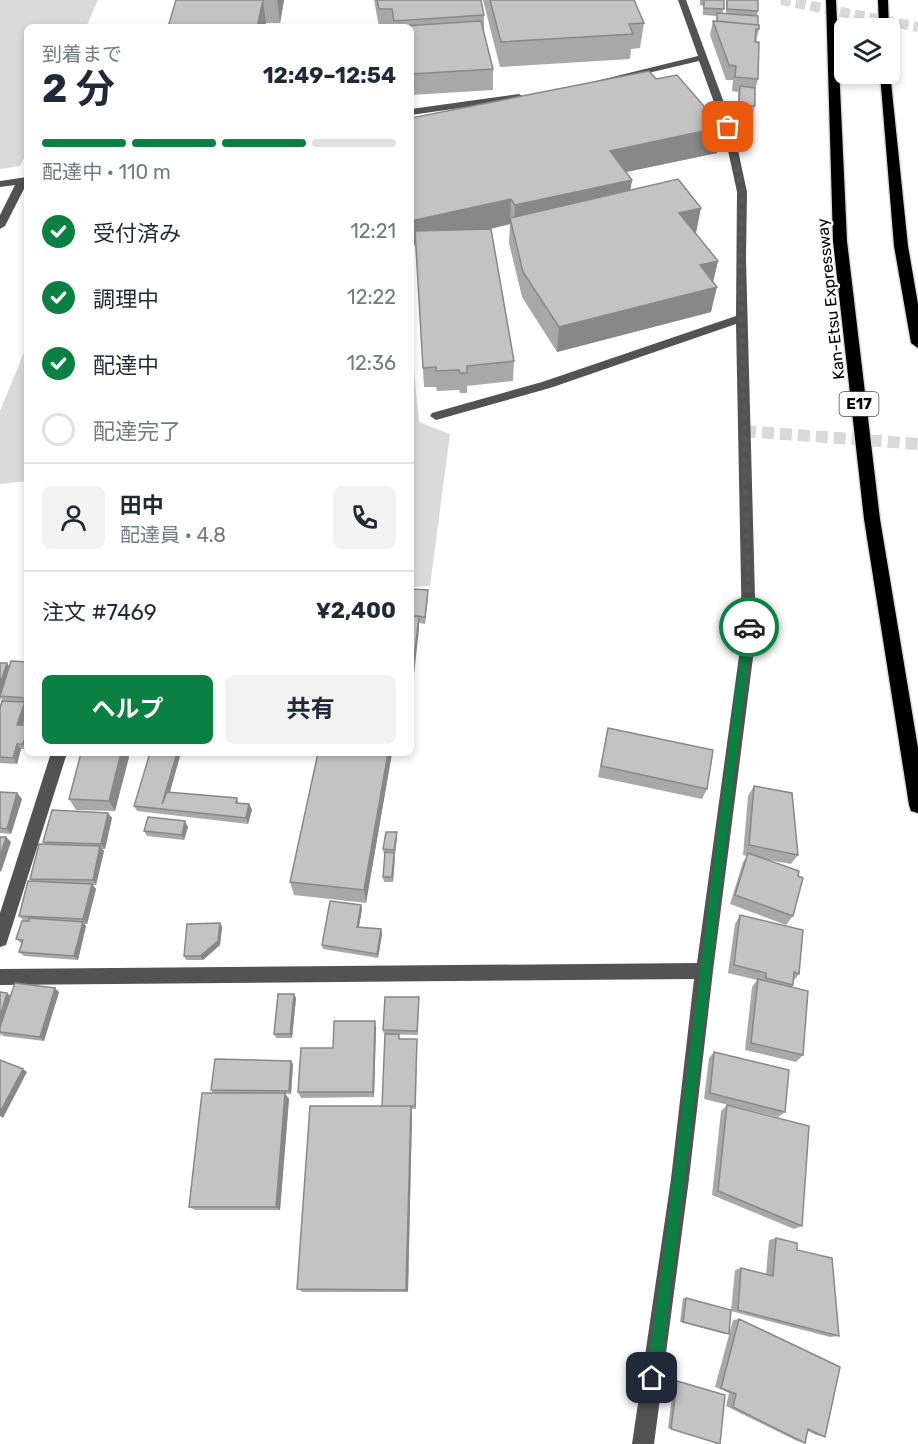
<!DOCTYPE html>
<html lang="ja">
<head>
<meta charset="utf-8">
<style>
	body { margin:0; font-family:Rubik,"Noto Sans JP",sans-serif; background:#f2f2f3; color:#1f2937; height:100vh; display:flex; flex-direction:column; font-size:22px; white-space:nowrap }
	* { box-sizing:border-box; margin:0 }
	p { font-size:20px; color:#747a83 }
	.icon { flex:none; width:33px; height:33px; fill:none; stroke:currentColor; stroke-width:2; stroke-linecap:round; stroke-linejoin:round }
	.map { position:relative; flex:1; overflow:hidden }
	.sheet { position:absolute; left:24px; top:24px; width:390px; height:732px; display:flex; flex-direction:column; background:#fff; border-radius:9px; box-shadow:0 3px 9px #0003 }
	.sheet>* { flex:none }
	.tools { position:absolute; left:834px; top:18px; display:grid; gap:12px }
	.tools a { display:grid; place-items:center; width:66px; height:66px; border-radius:9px; background:#fff; box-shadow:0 3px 9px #0003; font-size:30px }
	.pin { position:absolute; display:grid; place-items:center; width:51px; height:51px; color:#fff; margin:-26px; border-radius:12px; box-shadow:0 3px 9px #0006 }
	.courier { position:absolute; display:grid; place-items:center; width:60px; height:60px; margin:-30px; border:4px solid #0b8043; border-radius:50%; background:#fff; color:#222; box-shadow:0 2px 8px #0007 }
	.summary em { font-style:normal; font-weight:700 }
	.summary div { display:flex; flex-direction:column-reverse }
	.summary { display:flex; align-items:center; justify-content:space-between; height:102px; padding:0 18px }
	h1 { font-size:39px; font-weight:700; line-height:45px }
	.bar { display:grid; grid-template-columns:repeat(4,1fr); gap:9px 6px; align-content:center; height:72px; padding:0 18px }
	.bar i { height:8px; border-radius:4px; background:#e0e1e3 }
	.bar .selected { background:#0b8043 }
	.bar p { grid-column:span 4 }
	.line { display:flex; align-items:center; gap:15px; padding:0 18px; border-top:2px solid #e0e1e3 }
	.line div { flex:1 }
	.round { display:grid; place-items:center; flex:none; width:63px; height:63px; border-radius:9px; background:#f2f2f3 }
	ol { padding:0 18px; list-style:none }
	li { display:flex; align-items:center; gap:18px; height:66px }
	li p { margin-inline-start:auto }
	li .icon { padding:6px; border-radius:50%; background:#0b8043; color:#fff; stroke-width:4 }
	li:last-child { color:#747a83 }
	li i { width:33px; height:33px; border:3px solid #e0e1e3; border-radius:50% }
	.primary-button { display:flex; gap:12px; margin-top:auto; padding:12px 18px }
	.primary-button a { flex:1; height:69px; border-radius:9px; background:#0b8043; color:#fff; font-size:24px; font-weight:700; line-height:69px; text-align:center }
	.primary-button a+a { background:#f2f2f3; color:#1f2937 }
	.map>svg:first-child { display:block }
	.green { fill:#dadada }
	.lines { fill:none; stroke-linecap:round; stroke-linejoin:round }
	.minor-tunnel-far1 { stroke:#d9d9d9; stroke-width:10; stroke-dasharray:10 5; stroke-linecap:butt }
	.minor-tunnel { stroke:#d9d9d9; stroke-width:12; stroke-dasharray:12 6; stroke-linecap:butt }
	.highway-casing { stroke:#dbdbdb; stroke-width:3 }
	.minor { fill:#535353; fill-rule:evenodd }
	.highway { fill:#000; fill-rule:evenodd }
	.wall { fill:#a8a8a8 }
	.shaded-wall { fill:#888 }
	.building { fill:#c3c3c3; stroke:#888; stroke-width:1.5 }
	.route { fill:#0b8043 }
	.done { stroke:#595959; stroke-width:6; stroke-dasharray:0 10.8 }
	.labels { text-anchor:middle; stroke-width:4.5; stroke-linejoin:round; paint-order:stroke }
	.shield { fill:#fff; stroke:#4c4c4c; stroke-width:1.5 }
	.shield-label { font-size:15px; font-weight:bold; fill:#000 }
	.street-label { font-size:16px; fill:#000; stroke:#fff }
</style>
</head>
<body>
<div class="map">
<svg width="918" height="1444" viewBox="0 0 918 1444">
	<rect width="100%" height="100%" fill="#fff"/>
	<path class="green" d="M0,0H98L86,27H27V152L20,166L0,169Z
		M411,339L419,422L450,434L430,586L411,587Z
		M27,345V481L0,484V411Z"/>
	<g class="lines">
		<path class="minor-tunnel-far1" d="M781,0L918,27"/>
		<path class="minor-tunnel" d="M744,431L918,444"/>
		<g class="highway-casing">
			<path id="highway" d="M826,0H836L847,241L880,519L918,748V813L911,811L909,805L864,519L833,241Z
				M878,0H888L889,28H879Z
				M890,72L908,246L918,304V348L911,343L894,246L880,74Z"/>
		</g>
		<path class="minor" d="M678,0H686L733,127L747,192L746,259L756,634L713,971L689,1179L654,1444H632L671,1179L694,979L0,985V969L697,963L742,634L736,324L550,388L436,420L430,416L432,413L542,382L736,316L737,192L723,127L699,61L593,86L588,83L698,56Z
			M519,94L524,97L522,99L411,115V109Z
			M27,177V183L5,226L0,229V215L15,185L0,187V181Z
			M51,753H67L8,939L6,945L0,947V913Z"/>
		<use href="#highway" class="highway"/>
	</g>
	<path class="wall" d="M176,0H284L280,23H266Z
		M374,0H481L484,15V32L493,69V90L411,95V27H379Z
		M483,0H634L644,23L640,48L631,49L630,59L500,67Z
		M700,0H724L723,14H726V0H758V11L757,16L758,25L759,29L756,42L758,79L755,90V106L753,114L738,112V92L732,91L733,80H726L710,35L713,21H716L717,16L703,15V6L700,5Z
		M411,118L717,153L626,172L632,180L630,190L696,233L718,261L713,282L711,312L557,352L522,297L509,243L510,224L491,229L514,361L513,381L467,386V393H460L459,390L437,391L436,387H424L416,245Z
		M411,589L428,590L425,624L419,623V629Z
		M27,662V703H26L27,706V713L23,725H27V749H21L17,764L0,763V708L3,701L1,698L0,702V663L9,666Z
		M608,728L707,789L702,799L598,777Z
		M81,753H126L129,757L115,811L76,810L69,799Z
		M150,753H189L188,754L179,753L180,756L170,792L237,798L239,803L249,804L252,810L248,824L137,811L134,806Z
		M318,753H392L366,903L294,895L290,882Z
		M754,786L798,855L791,864L769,860L798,876L793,916L786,925L730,904L743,862L747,856L743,855L748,796Z
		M0,792L17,793L22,799L11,834L0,833Z
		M108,813L112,818L105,849H102L104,851L96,885H93L96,889L87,924H84L86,926L78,960L24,956L19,952L22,944L16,939L23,920L19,916L32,881L30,879L45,844L43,842Z
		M188,827L184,840L147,836L144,831Z
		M397,838L394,855L393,882H384L383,877L385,854H384L383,849Z
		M361,905L362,909L359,927L382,934L378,958L323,949L322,945Z
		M740,915L799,974L794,980L793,985L792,987L803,1055L796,1062L745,1050L752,987L757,980L728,973L735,924Z
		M220,923L222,927L220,945L203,960H186L184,956Z
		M0,992L11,996L59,992L44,1041L3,1036L1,1034L0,1037Z
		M294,994L296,998L292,1038H276L274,1034Z
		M419,997L418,1035L384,1034L383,1030Z
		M376,1028L374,1097L301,1098L298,1092L333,1048Z
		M399,1039H417V1042L416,1109H411L412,1114L408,1292H303L297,1289L382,1106Z
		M714,1052L785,1112L778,1117L704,1099L709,1058Z
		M293,1064L291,1094H285L289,1099L280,1210H195L189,1207L213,1093L211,1090Z
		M727,1105L802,1226L794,1229L712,1195L721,1111Z
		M776,1238L797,1250L839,1336L830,1337L731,1311L735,1270L741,1268L766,1274L769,1240Z
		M683,1298H686L729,1334H725L680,1322Z
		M739,1319L825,1437L816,1435L808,1431L805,1443L797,1441L726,1406L729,1393L715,1387L733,1320Z
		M674,1381H677L720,1444L668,1428Z"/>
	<path class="shaded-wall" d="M263,0L266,23V27H257Z
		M277,0H284L280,23Z
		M722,127L717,153L607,176L610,151Z
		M632,180L628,205L514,230L515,205Z
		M511,199L510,224L411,246V221Z
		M701,208L696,233L674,238L679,213Z
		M718,261L712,286L700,265Z
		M717,287L711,312L557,352L559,327Z
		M428,590V597L425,624V617Z
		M419,616V629L411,702V684Z
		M7,663L11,669L0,696V684Z
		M25,702L27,706V713L21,730L17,725Z
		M27,732V749L23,744Z
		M17,744L21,749L17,764L13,758Z
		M121,753H126L129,757L115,811L109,801Z
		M177,753H179L180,756L165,809L162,804Z
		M388,753H392L366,903L364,890Z
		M17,793L22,799L11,834L7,829Z
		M249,804L252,810L248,824L246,818Z
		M108,813L112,818L105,849L101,844Z
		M185,821L188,827L184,840L182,835Z
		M397,832V838L395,855L394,850Z
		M6,837L11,842L1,872L0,871V857Z
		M100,846L104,851L96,885L93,880Z
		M394,853L395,858L393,882L392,877Z
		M92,884L96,889L87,924L83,919Z
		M361,905L362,909L358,931L357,927Z
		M83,922L86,926L78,960L74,956Z
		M220,923L222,927L220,945L203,960L200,956Z
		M381,929L382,934L378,958L377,954Z
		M55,988L59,992L44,1041L40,1037Z
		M7,993L12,997L0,1032V1017Z
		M294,994L296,998L292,1038L290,1034Z
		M375,1021L376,1028L374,1097L373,1092Z
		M291,1061L293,1064L291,1094L289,1091Z
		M23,1069L27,1072L3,1118L0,1116V1112Z
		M285,1093L289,1099L280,1210L276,1207Z
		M411,1106L412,1114L408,1292L406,1290Z"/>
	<path class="building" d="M176,0H263L257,27H168Z
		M377,0H481L484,15L394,21L392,9H379Z
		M490,0H634L644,23L629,24L633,34L501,42Z
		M704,0H724V9L704,8Z
		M727,0H758V11L727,9Z
		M717,13L758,16V25L717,21Z
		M481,21L493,69L411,74V27H387Z
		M713,21L759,25V29H756L755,42H759L758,79L735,77L736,66L729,65Z
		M649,71L656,79L677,75L722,127L610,151L632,180L515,205L511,199L411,221V118Z
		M740,86L755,88V106L739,105Z
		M678,179L701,208L679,213L718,261L700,265L717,287L559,327L523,272L510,218Z
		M491,229L514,361L467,366V373H460L459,370L436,371V367L423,368L415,231Z
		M411,589L428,590L425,617L411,616Z
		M411,616H419L411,684Z
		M11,661L27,662V698L0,696Z
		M0,663H7L0,684Z
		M2,701L25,702L17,725H27V732L23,744H17L13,758L0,757V708Z
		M608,728L713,750L707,789L601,766Z
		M81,753H121L109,801L69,799Z
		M150,753H177L162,804L167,792L237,798L236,803L249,804L246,818L134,806Z
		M318,753H388L364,890L290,882Z
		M754,786L792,793L798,855L749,845Z
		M0,792L17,793L7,829L0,828Z
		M52,810L108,813L101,844L43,842Z
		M148,817L185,821L182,835L144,831Z
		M386,832H397L394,850L383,849Z
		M0,837H6L0,857Z
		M39,844L100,846L93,880L30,879Z
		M385,852L394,853L392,877H383Z
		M748,853L799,871L798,876L803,878L793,916L735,895Z
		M28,881L92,884L83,919L19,916Z
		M330,901L361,905L357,927L381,929L377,954L322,945Z
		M740,915L803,930L799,974L794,972L793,985L766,978V973L734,965Z
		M29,918L83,922L74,956L19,952L23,940L16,939L22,921H29Z
		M220,923L218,941L200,956H184L187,924Z
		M758,979L808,991L803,1055L751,1043Z
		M15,983L55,988L40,1037L0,1032V1027Z
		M0,992L7,993L0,1017Z
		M278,994H294L290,1034H274Z
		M385,997H419L417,1031L383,1030Z
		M334,1021H375L373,1092H298L301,1048H333Z
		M385,1034H399V1039H417L415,1106H382Z
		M714,1052L789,1070L785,1112L710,1093Z
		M215,1059L291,1061L289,1091L211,1090Z
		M0,1060L23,1069L0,1112Z
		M202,1093H285L276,1207H189Z
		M727,1105L809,1126L802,1226L718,1191Z
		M310,1106H411L406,1290L297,1289Z
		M776,1238L797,1243V1250L832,1258L839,1336L738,1310L741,1268L773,1276Z
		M686,1298L731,1310L729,1334L683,1322Z
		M739,1319L840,1367L825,1437L808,1429L805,1443L733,1407L736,1394L721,1388Z
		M677,1381L725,1395L720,1444L671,1429Z"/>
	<path class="route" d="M749,623L753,627C721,877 693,1128 659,1378L657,1382L652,1384L648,1382L646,1378C681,1128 711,877 744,627Z"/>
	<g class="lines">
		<path class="done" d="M728,127L742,192L740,258L749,627"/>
	</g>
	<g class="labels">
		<rect class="shield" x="839.5" y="392" width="39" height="24" rx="4.5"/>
		<g class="shield-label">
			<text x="859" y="409">E17</text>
		</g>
		<g class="street-label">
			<text transform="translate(830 299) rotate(-96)" y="6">Kan-Etsu Expressway</text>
		</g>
	</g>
</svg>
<div class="tools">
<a><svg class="icon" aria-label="layers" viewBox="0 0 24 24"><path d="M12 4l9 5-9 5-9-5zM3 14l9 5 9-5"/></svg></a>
</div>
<div class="pin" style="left:728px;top:127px;background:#ea580c"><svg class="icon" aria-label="bag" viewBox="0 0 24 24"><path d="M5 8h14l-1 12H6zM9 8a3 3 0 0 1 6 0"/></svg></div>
<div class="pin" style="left:652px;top:1378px;background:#1f2937"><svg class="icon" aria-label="home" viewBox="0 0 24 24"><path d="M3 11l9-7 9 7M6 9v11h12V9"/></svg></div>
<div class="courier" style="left:749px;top:627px"><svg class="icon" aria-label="car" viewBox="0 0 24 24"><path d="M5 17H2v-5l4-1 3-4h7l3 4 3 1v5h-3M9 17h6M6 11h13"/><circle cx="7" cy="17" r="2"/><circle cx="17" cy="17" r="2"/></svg></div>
<section class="sheet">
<div class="summary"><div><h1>2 分</h1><p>到着まで</p></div><em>12:49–12:54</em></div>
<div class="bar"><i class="selected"></i><i class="selected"></i><i class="selected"></i><i></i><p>配達中 · 110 m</p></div>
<ol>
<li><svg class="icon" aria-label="check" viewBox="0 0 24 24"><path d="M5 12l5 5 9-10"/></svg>受付済み<p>12:21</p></li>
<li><svg class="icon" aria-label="check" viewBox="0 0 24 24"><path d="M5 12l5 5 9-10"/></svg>調理中<p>12:22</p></li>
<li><svg class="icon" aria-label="check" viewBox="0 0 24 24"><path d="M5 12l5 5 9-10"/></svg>配達中<p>12:36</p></li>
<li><i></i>配達完了</li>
</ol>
<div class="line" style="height:108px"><a class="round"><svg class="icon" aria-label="person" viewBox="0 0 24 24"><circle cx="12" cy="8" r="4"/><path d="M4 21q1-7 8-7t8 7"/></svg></a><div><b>田中</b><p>配達員 · 4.8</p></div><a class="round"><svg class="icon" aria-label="phone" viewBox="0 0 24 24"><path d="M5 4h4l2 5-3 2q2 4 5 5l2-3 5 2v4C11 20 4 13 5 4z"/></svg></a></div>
<div class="line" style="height:78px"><div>注文 #7469</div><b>¥2,400</b></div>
<div class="primary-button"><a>ヘルプ</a><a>共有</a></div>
</section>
</div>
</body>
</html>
